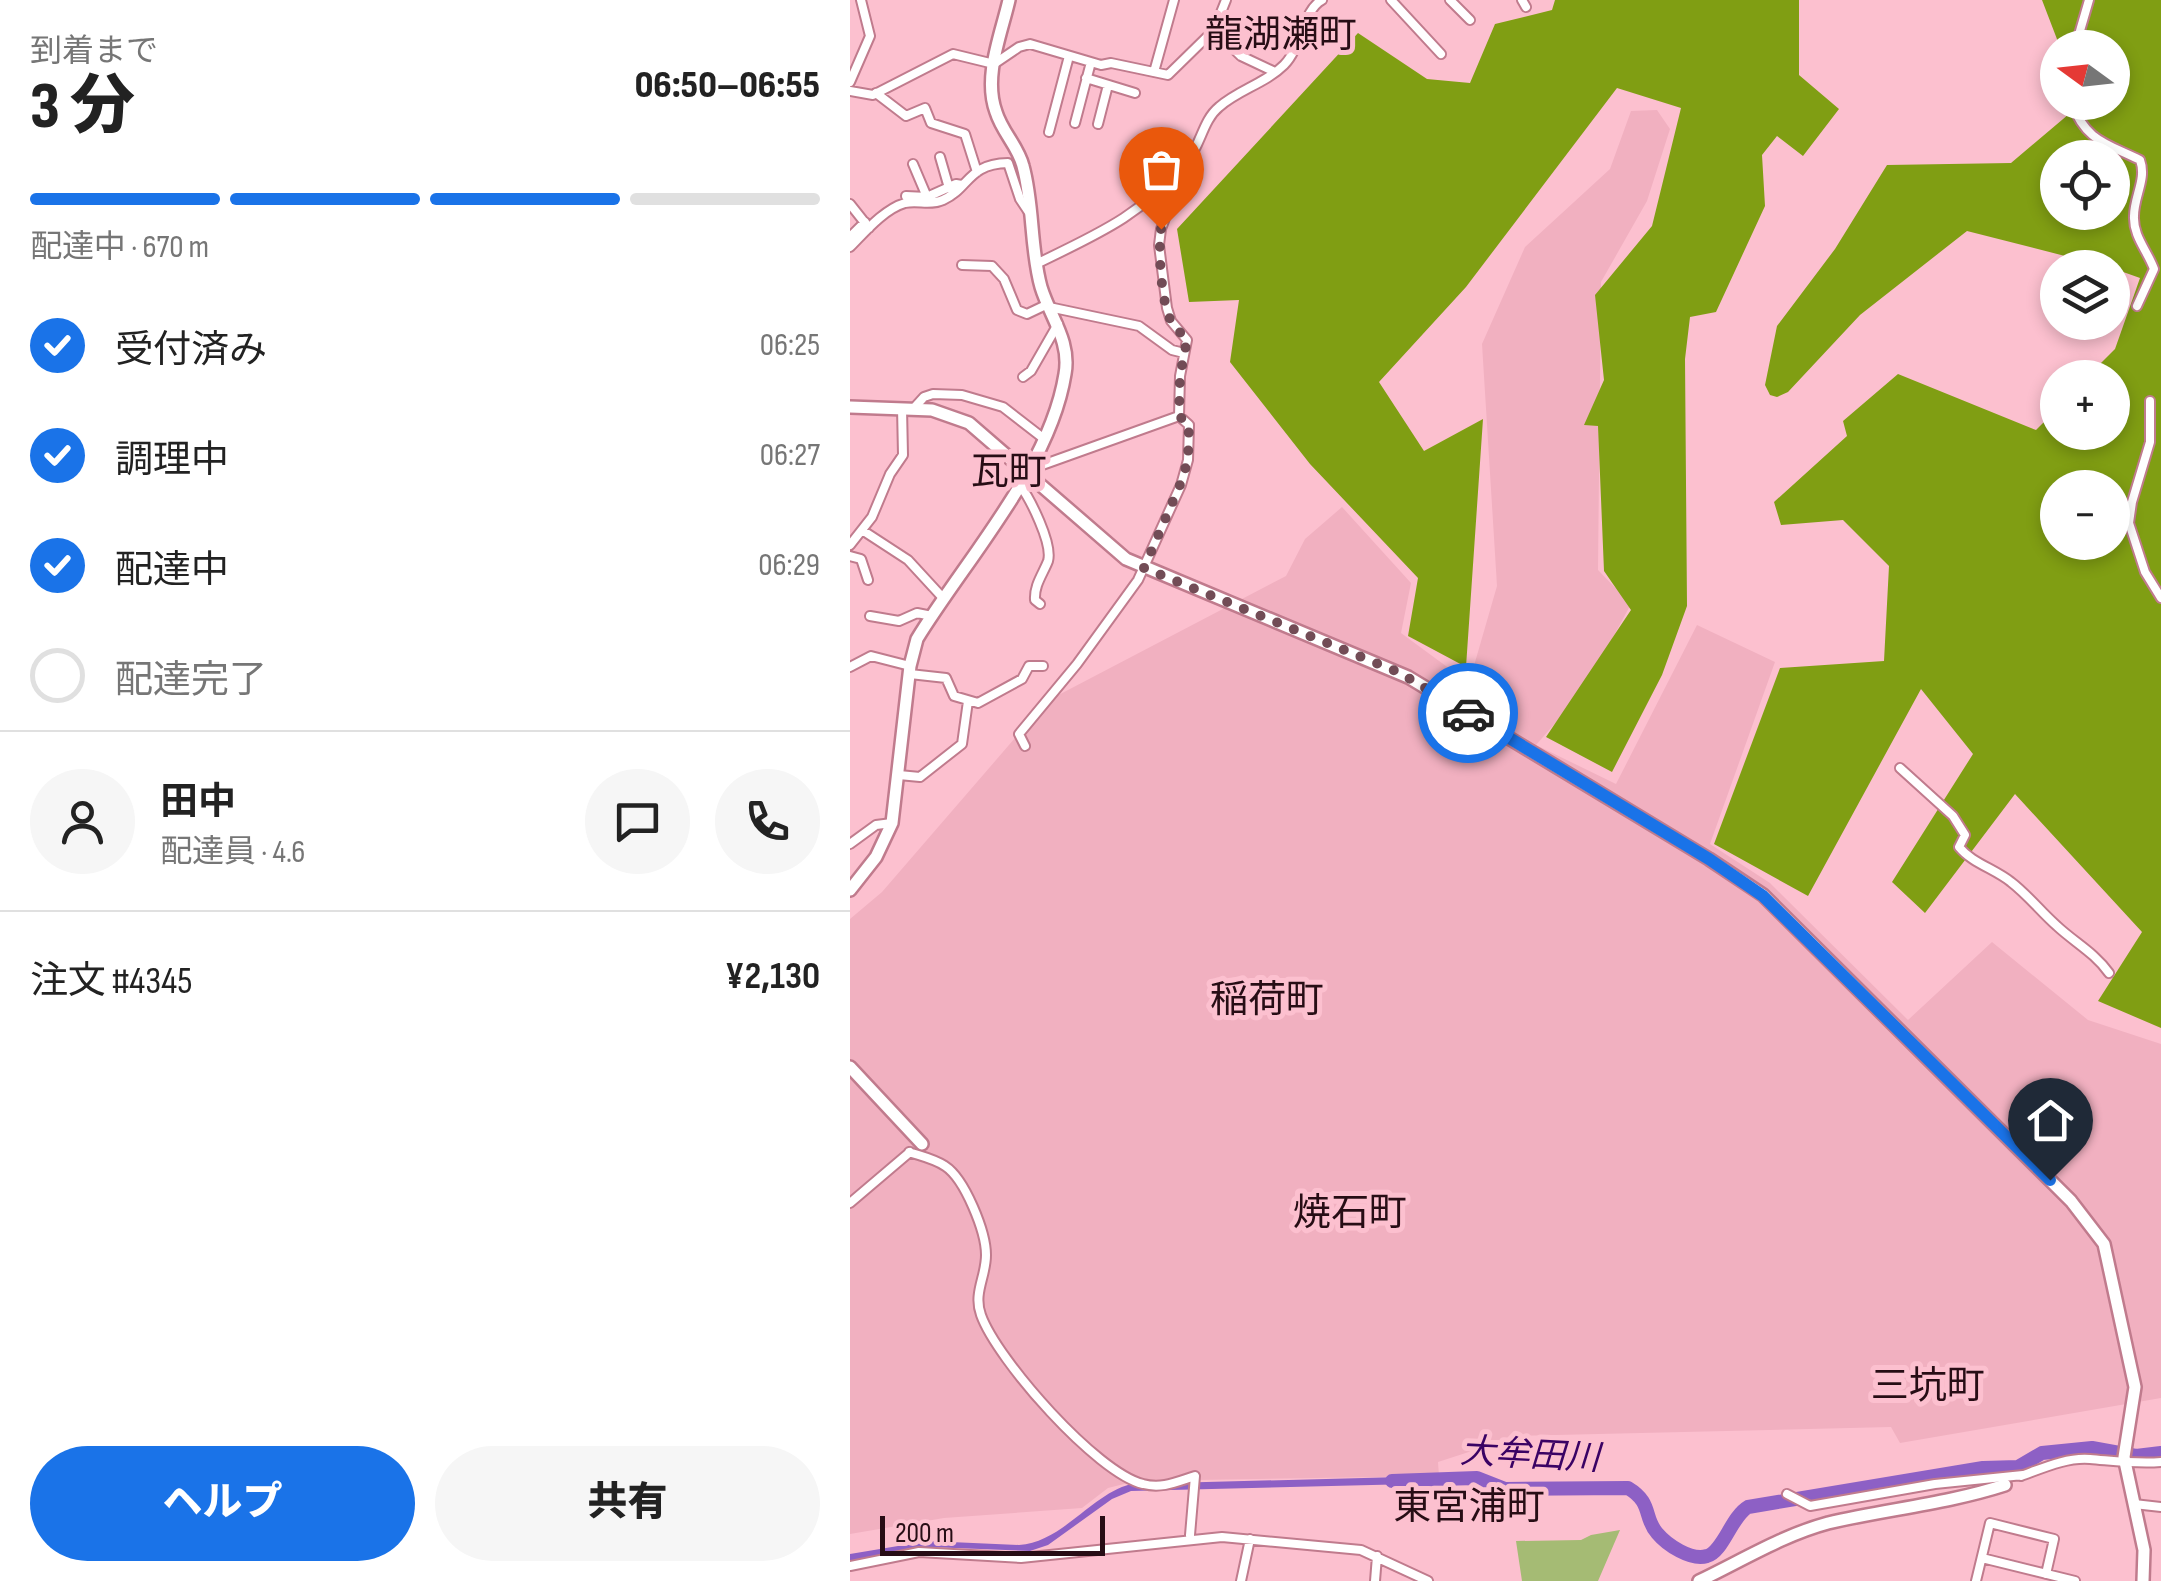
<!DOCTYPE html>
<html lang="ja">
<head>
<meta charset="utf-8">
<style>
	body { margin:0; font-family:"Sofia Sans Condensed","Noto Sans JP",sans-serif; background:#f6f6f6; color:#222; height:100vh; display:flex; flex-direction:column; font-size:38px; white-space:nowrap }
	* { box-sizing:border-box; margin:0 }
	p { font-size:32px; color:#767676 }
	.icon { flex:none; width:55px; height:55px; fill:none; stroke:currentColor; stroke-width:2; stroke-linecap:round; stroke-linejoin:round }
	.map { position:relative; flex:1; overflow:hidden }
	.details { display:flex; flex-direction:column; background:#fff; width:850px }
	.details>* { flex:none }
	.needle { width:65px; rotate:285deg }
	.fabs { position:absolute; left:1190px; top:30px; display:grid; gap:20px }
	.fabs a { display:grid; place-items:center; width:90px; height:90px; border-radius:50%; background:#fff; box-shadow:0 5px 15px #0003; font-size:50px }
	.scale { position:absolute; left:30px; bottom:25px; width:225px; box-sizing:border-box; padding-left:10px; border:5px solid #270d15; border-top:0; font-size:28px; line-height:35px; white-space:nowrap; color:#270d15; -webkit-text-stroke:8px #fcc0cf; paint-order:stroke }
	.pin { position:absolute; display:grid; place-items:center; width:85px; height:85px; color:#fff; margin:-102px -42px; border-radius:50% 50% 50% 0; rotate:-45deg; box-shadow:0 0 10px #0007 }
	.pin .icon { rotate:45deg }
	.courier { position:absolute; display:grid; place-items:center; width:100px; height:100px; margin:-50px; border:8px solid #1a73e8; border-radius:50%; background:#fff; color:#222; box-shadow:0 2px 12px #0007 }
	.overview em { font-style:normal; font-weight:800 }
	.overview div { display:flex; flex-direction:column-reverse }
	.overview { display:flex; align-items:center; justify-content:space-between; height:170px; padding:0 30px }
	h1 { font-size:65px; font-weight:800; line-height:75px }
	.bar { display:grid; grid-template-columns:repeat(4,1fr); gap:15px 10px; align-content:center; height:120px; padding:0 30px }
	.bar i { height:12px; border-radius:8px; background:#e0e0e0 }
	.bar .on { background:#1a73e8 }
	.bar p { grid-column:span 4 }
	.line { display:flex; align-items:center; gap:25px; padding:0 30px; border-top:2px solid #e0e0e0 }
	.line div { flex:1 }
	.round { display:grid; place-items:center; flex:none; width:105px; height:105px; border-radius:52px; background:#f6f6f6 }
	ol { padding:0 30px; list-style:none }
	li { display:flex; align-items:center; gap:30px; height:110px }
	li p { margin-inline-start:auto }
	li .icon { padding:10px; border-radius:50%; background:#1a73e8; color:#fff; stroke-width:4 }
	li:last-child { color:#767676 }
	li i { width:55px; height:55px; border:5px solid #e0e0e0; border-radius:50% }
	.button { display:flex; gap:20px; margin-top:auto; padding:20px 30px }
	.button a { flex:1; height:115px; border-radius:60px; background:#1a73e8; color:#fff; font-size:40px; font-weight:800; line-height:115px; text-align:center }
	.button a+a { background:#f6f6f6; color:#222 }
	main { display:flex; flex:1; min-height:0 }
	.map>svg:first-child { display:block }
	.built { fill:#f1b0c0 }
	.green { fill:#a5bb74 }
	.forest { fill:#809e13; fill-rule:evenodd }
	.water { fill:#8d60c5 }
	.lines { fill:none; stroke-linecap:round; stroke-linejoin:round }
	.river { stroke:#8d60c5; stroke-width:14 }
	.street-casing { stroke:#c07b8d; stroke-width:12 }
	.secondary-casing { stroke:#c07b8d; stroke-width:16 }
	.street { stroke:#fff; stroke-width:8 }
	.secondary { stroke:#fff; stroke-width:11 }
	.done { stroke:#724c56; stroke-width:10; stroke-dasharray:0 18 }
	.route { stroke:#1a73e8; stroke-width:12 }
	.labels { text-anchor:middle; stroke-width:10; stroke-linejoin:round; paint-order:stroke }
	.water-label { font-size:35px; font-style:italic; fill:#3a0264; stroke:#fcc0cf }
	.quarter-label { font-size:38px; fill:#270d15; stroke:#fcc0cf }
</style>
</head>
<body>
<main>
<section class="details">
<div class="overview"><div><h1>3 分</h1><p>到着まで</p></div><em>06:50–06:55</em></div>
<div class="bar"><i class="on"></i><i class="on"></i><i class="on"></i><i></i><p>配達中 · 670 m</p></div>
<ol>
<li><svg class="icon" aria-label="check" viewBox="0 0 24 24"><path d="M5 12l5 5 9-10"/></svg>受付済み<p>06:25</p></li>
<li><svg class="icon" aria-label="check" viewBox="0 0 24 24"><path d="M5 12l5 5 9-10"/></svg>調理中<p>06:27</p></li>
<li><svg class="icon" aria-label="check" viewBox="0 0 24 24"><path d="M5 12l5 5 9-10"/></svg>配達中<p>06:29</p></li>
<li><i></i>配達完了</li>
</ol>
<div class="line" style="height:180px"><a class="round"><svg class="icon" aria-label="person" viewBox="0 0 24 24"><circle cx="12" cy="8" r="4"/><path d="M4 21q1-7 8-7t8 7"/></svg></a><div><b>田中</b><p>配達員 · 4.6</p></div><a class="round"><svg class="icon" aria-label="chat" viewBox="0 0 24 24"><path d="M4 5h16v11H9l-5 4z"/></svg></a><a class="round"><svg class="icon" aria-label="phone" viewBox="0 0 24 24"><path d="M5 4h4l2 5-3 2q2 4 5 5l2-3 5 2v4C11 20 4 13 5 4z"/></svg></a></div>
<div class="line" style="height:130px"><div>注文 #4345</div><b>¥2,130</b></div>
<div class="button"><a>ヘルプ</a><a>共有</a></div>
</section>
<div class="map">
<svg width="1311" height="1581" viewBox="0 0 1311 1581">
	<rect width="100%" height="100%" fill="#fcc0cf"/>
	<path class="built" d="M807,110L820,129L797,201L751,282L748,570L781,604L735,689L686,745L766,784L847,625L925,662L860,844L920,883L1058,1020L1142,942L1238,1020L1311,1044V1398L1050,1443L1041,1427L668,1436L588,1462L589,1476L286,1481L258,1488L232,1508L94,1518L0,1534V919L32,892L197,701L436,576L455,539L492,507L561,583L551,633L619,683L647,586L632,344L675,247L760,169L781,111Z"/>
	<path class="green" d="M770,1530L748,1581H672L666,1541L731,1540L741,1535Z"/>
	<path class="forest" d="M705,0H949V75L989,109L953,156L927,136L912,155L915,206L866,312L840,317L835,359L837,606L812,675L762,772L696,737L781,610L754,571L748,426L734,425L754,380L745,295L802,226L831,108L767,88L616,287L529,382L574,451L633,419L616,667L558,636L568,578L460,464L380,362L389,300L339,302L327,229L508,33L577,79L620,83L645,24L702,10Z
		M1192,0H1311V1028L1248,1001L1292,932L1165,794L1075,913L1042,882L1123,754L1071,689L958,896L864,844L930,668L1034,661L1039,566L993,520L931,525L924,502L997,436L993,421L1048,374L1186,430L1207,409L1208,432H1262V378L1237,377L1265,349L1290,278L1262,268L1117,231L1010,315L938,392L927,397L920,395L915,385L927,326L985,249L1037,165L1161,163L1232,103L1262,102V48L1210,47ZM1208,158H1262V212H1208ZM1208,488H1262V542H1208Z"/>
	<path class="water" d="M551,1477L563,1484L281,1491L262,1499L198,1545L180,1551L80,1547L0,1561V1554L78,1541L169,1545C213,1542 240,1495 281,1484Z"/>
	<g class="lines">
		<path class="river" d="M542,1481L627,1478L655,1489L778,1488C803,1503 793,1517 807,1533C817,1545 841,1561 857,1556C873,1552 881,1517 898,1507L1133,1468L1168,1467L1192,1453L1242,1448L1286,1456L1311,1453"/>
		<g class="street-casing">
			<path id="street" d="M541,0L591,54
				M600,0L620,20
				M672,0L676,7
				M364,30L391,56L425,72
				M1225,48L1239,0
				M304,72L324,0
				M236,78L285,93
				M0,82L20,36L11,0
				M0,91L23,95L103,54L144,64L169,47L180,44L251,65L261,63L318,75L364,30L376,0
				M26,93L56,116L75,108L81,123L115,134L127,172
				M1221,102C1236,141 1255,143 1290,160C1297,179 1284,196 1284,216C1283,236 1297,250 1304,269L1287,306
				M225,123L241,62
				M248,124L258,85
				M199,132L219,56
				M90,157L99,188
				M63,164L77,197
				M56,196L77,197L106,184L112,185
				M0,204L19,228
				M0,237L15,222
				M0,247C14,233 34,209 55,203C68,200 80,206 93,200C120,188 117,164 158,163L170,199L178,211
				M186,264C248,234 293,215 338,160C351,144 353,120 369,107C388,90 416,83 434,65C452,47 453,10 472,0
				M112,265L142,266L154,279L167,310L177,314L198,304
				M199,307L289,326L322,350L334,353
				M173,377L181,371L208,324
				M1300,401V442L1282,502L1279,523L1295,572L1311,598
				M64,408L74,397L83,394L112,395L153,407L193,438
				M181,469L329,416
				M169,484C180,498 203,544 198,561C193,574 184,585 185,600L190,604
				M12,530L58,560L93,598
				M0,545L22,517L40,474L53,455L52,408
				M0,556L11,559L18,580
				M20,616L49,621L67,613L82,616
				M0,667L21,656L60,666
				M60,674L96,678L104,696L128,703L172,679L179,666H193
				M175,746L169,734L227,664L288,580L331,485L338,460L339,425L329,416L330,376L337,340L321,321L317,308L309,245L311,229L327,186L323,176
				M1050,768L1103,816L1115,835L1109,847C1122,863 1145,869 1161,882C1178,895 1191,912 1207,926C1224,942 1245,953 1259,973
				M49,775L70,777L112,744L118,701
				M0,844L26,825L42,823
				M59,1152C71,1156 85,1159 95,1166C115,1179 136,1232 136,1255C136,1277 123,1293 131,1315C147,1360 247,1473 293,1484C312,1489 326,1482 345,1476L340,1535
				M1179,1158L1200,1132L1208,1106
				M0,1203L60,1152
				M1171,1476C1193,1468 1217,1457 1240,1459C1265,1461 1286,1464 1311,1462
				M937,1494L960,1506L1085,1484L1173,1475
				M1284,1504L1311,1507
				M1132,1558L1225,1581
				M0,1566L69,1552L171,1558L372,1537L511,1550L578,1581
				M391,1581L400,1539
				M525,1581L527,1556
				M1126,1581L1140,1523L1204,1539L1196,1574"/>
		</g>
		<g class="secondary-casing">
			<path id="secondary" d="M0,407L82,410L119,423L276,559L558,677L859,859L913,895L1221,1201L1254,1244L1285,1387L1274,1457L1294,1550L1293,1581
				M0,890L26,857L42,823L60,666L67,639C116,559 200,468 215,374C221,341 200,317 191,287C180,248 184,206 173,166C168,146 152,132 146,112C133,77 151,35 159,0
				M0,1067L72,1144
				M849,1581C891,1561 933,1535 978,1523C1037,1509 1096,1504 1155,1485"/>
		</g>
		<use href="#street" class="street"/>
		<use href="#secondary" class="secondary"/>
	</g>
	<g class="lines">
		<path class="done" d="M311,229C308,250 311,302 321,321C325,328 332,334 337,340L330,376L329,416L339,425L338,460L330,485L294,568L548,672L618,713"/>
		<path class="route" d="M618,713L859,859L913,896L1200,1180"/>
	</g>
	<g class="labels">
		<g class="water-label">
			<text transform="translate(680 1454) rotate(3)" y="12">大牟田川</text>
		</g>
		<g class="quarter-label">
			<text x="431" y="47">龍湖瀬町</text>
			<text x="159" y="484">瓦町</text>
			<text x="417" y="1012">稲荷町</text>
			<text x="500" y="1225">焼石町</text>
			<text x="1078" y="1398">三坑町</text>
			<text x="619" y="1519">東宮浦町</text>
		</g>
	</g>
</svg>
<div class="fabs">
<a><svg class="needle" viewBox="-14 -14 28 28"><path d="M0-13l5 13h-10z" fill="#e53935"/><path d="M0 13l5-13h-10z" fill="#767676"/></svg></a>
<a><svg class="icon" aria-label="locate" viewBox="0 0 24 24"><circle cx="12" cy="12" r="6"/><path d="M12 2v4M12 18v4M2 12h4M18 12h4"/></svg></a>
<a><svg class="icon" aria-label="layers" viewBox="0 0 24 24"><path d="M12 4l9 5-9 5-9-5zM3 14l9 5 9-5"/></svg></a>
<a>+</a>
<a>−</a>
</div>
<div class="scale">200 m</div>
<div class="pin" style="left:311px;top:229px;background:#ea580c"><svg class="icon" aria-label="bag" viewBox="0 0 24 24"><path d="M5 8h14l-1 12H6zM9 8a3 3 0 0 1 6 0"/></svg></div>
<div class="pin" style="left:1200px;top:1180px;background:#1f2937"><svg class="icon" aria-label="home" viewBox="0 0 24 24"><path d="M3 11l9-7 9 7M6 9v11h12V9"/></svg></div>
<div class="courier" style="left:618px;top:713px"><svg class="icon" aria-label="car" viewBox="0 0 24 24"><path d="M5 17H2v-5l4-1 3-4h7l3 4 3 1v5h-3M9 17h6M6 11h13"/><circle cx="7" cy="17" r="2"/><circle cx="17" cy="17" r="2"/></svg></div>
</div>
</main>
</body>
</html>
